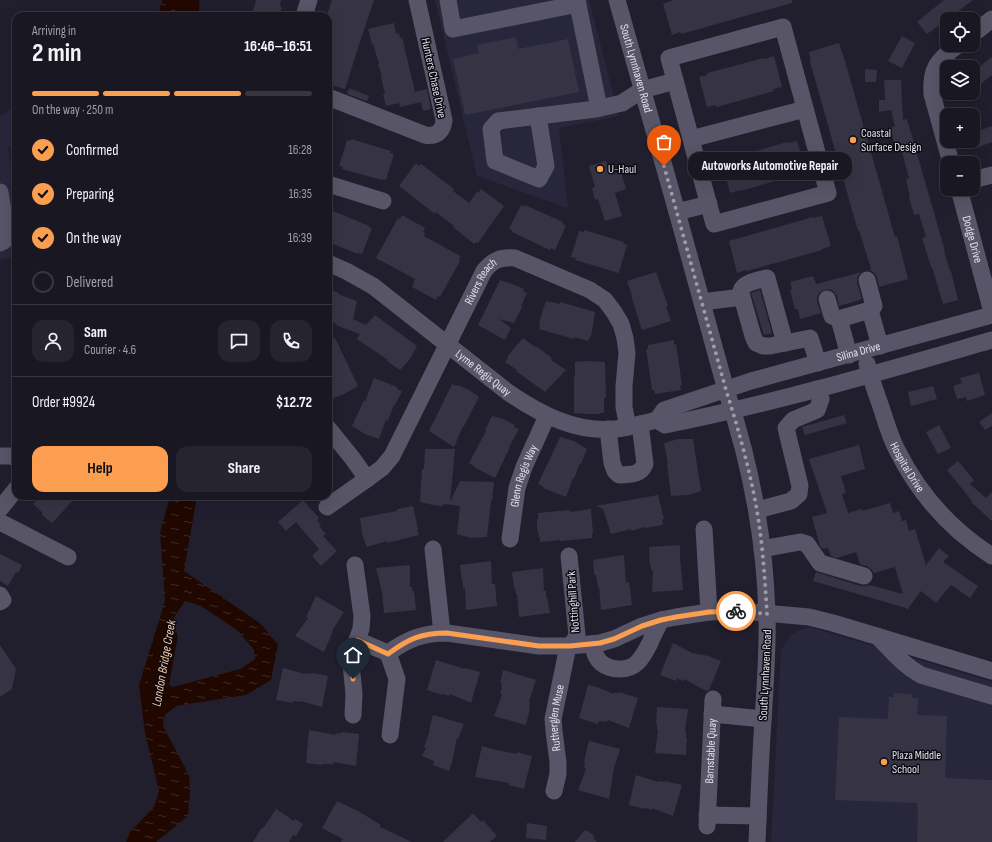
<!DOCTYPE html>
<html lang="en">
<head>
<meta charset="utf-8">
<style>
	body { margin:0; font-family:"Sofia Sans Condensed",sans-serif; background:#26242f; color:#f1f3f6; height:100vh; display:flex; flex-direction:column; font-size:15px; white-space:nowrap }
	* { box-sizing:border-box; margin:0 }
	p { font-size:13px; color:#9f9fa5 }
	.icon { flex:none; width:22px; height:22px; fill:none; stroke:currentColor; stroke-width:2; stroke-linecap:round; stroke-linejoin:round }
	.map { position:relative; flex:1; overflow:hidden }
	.drawer { position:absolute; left:12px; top:12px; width:320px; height:488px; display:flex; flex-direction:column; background:#191722; border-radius:12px; box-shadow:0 4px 16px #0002,0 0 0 1px #373640 }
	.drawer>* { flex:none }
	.buttons { position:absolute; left:940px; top:12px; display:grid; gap:8px }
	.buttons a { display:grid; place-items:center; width:40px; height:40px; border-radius:8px; background:#191722; box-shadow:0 4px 16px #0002,0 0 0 1px #373640; font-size:20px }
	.pin { position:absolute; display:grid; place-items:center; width:34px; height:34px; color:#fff; margin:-41px -17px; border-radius:50% 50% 50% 0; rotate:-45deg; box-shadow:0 0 4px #0007 }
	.pin .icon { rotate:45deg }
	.courier { position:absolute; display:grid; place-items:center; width:40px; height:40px; margin:-20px; border:3px solid #fb9e50; border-radius:50%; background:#fff; color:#222; box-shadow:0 1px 5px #0007 }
	.bubble { position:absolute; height:28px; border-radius:12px; background:#191722; box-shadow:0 4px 16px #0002,0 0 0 1px #373640; font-size:13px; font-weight:700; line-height:28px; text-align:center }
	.overview em { font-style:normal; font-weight:700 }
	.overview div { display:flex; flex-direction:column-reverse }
	.overview { display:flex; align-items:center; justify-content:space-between; height:68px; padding:0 20px }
	h1 { font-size:26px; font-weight:700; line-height:30px }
	.bar { display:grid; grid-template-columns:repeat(4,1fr); gap:6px 4px; align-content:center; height:48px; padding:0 20px }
	.bar i { height:5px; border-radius:3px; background:#373640 }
	.bar .on { background:#fb9e50 }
	.bar p { grid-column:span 4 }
	.line { display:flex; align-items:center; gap:10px; padding:0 20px; border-top:1px solid #373640 }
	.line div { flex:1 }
	.round { display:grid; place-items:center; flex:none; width:42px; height:42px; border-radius:12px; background:#26242f }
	ol { padding:0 20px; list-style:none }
	li { display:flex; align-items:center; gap:12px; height:44px }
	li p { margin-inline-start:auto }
	li .icon { padding:4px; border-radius:50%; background:#fb9e50; color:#111; stroke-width:4 }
	li:last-child { color:#9f9fa5 }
	li i { width:22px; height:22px; border:2px solid #373640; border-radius:50% }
	.primary-button { display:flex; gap:8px; margin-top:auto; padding:8px 20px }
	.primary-button a { flex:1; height:46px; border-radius:12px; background:#fb9e50; color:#111; font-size:16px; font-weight:700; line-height:46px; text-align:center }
	.primary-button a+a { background:#26242f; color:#f1f3f6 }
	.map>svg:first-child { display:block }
	.built { fill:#28263b }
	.water { fill:url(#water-ripples); fill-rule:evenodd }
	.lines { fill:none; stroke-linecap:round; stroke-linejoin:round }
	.river { stroke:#200800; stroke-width:21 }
	.building { fill:#363444 }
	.minor { stroke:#575567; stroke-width:17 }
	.done { stroke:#9e9ca9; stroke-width:4; stroke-dasharray:0 7.2 }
	.route { stroke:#fb9e50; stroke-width:5 }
	.poi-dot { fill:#fb9e50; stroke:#0b0a11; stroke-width:1.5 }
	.labels { text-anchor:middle; stroke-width:3; stroke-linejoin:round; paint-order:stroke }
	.street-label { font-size:12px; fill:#e1e0eb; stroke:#0b0a11 }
	.poi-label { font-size:12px; fill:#e1e0eb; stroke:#0b0a11; text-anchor:start }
	.water-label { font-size:13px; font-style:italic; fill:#fbcba8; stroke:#0b0a11 }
</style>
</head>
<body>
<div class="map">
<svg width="992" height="842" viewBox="0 0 992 842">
	<defs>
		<pattern id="water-ripples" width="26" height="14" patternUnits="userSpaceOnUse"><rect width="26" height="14" fill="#200800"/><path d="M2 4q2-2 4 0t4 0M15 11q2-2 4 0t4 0" fill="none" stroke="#402c25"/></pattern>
	</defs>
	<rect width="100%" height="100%" fill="#211f2e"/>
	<path class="built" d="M435,0H589L619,116L559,128L568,208L477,176Z
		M16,105V142L8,148L16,203V257L0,259V116Z
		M810,627L992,682V842H771L781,650L790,636L799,630Z"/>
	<path class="water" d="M162,0H180L178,16H158Z
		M170,496H197L184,571L261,624L278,645L271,680L246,695L176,706L165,715L163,726L189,775L190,792L188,816L156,842H126L130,832L154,807L159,791L145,733L139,685L165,601L160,533ZM185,601L201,606L237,630L254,650L255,659L240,669L173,687L164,683L160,675L168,637L175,616Z"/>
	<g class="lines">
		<path class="river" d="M188,16L189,0
			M155,703L167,637"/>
	</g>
	<path class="building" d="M256,0H281L280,6L282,7L279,16H252Z
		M332,0H374L358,48L345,89L328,84V12Z
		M673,0H792V3L681,34L680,32L672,35L663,4Z
		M944,0H973L927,34L917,22Z
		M394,23L396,34L399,33L400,38L402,37L415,92L427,89L431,109L423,111L421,102L400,107L399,103L386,106L383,94H385L381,77H382L378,64H379L373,44H372L368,29Z
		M902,36L915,43L902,68L888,61Z
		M516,37L518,49L568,39L579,92L465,115L453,59L479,53L477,45Z
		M839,43L842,53L843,54L895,237L897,236L908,279L879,287L877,277L874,273L870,270H868L871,269L859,230L858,231L810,62H811L809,52Z
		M774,56L782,87L773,89L774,91L717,107L716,105L707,107L699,77L707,75V73L764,58L765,59Z
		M992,57V75L973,90V72Z
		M865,69L877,70L876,82H865Z
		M884,80H901L903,120L907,119L945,251H944L950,271H951L958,300L943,304L932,267H931L922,238L926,237L919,214L914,215L909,197H910L906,179L909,178L899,141L894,142L890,128L895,126L891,110L879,112V100H885Z
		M349,88L369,96L367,101L347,94Z
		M992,126V142L976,148L973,141V133Z
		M351,139L391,151L390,153L394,154L386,180L382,179V180L342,169L343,167L339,166L347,140L350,141Z
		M797,141L806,171L796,173L797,175L740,191V190L730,193L722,161L787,142L788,143Z
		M606,161L610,175L621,172L626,189L615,193L622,216L605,221L598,199L595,200L592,188L595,187L589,166Z
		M416,163L419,166L421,164L454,189L453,191L469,203L477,192L478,193L481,189L504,206L478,243L476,242L474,244L453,227L454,226L436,212L435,214L399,186Z
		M521,205L524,207L525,205L563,222L562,224L566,226L555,250L551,248L550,250L512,232L513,231L509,229Z
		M331,210L369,226V227L372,228L362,254L359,253L358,254L328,242V211L330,212Z
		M402,215L425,228L423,232L425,233L424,236L460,256L459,260L460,261L440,297L438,296L436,300L412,287L414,283H413L415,279L376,258L398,218L400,219Z
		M822,216L831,246L822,249V250L747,271L746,270L737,273L729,241L813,217V218Z
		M584,230L624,242L623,244L627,245L619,273L575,260L576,258L571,257L579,231L584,232Z
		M656,272L668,306L666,307L671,321L642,330L631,295H632L627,281Z
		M862,272L860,273L857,278V283L862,299H860V300L839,306L837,296L834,292L830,289L824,290L820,292L817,297V302L821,313L800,319L798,309H795L790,290L792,289L790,282L813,276L816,284Z
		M500,280L515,285L524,289L523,291L527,293L521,306L522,307L514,323L499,319L511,328L505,340L478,325Z
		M328,289L339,293L338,294L357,301L353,319L366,325L375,315L417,346L410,359L400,370L387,361L388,360L357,339L360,334L338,326L328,318Z
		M760,290L772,333L764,335L751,293Z
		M546,301L560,304V302L595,312L593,326L591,336H590L588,341L574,337V339L539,329L540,325L539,324L541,316Z
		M335,338L358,386L344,394L331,399L328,393V340Z
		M523,338L535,347L536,346L552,358L551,360L566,370L545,392L516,371L517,370L505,362L508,358L507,357L515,347Z
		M674,340V345L676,344L682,385L680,386L681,390L655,394L654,390H652L646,349H648V345Z
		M588,361L605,362L606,398H604V413H600L599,414H588L574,413V376L575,377V362Z
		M979,373L985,395L967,401L966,397L957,399L953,386L962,383L960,378Z
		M374,378L397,387V389L402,391L395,405H394L388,421L386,420L379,439L365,434L352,426L364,400L365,402Z
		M452,384L457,386L458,385L469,390L479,397L464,426H463L454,447L429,431Z
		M933,386L937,399L911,406L908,392Z
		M992,413V426L985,430L979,422Z
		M844,415L847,423L805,435L802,427Z
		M492,416L503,419L515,425L514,427L519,429L509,447H510L495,478L474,467V466L469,463L486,431L485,430Z
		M939,425L951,448L938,454L926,432Z
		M560,437L574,441L587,449L581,464L580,463L574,479L573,478L566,497L543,488L544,487L538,484Z
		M678,439H693L701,491L688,495L671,496L667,463H668L664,443Z
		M859,445L865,469L841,476L846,493L842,494L848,513L861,509L862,511L890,503L893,513L899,511L902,521L906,520L909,531L915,529L926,565L939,548L949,556L943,562L978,586L970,598L951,585L936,603L921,591L907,610L906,608L813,581L816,572L861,586H866L869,585L903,594L895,567L874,573L871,569L867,566L860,564L856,552L837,558L831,556L828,548L823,549L820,546L812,517L827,513L809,459Z
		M425,449H455L450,502L460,481L494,482L492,501H491L487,537L471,538L457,534L460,506L444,504L443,506L433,505L420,502L422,469H424Z
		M958,461L974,480L970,484L986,498L992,492V521L971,502L972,501L947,470Z
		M658,495L664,519H662L663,525L645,528V527L631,531V529L611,534L603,509L596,506Z
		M40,496H77L52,523L42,515V512L33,504Z
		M303,500L319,518L317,520L321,525L319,526L326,534L323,536L337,551L321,566L312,556L319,549L296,522L286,531L278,522Z
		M413,506L418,529H417L419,535L387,543V541L367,547L362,534L360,518L397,511V509Z
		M591,509L593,533H592V538L560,541V540L540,542V537H539L537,528V519H538V513L570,510V512Z
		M680,545V558L683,590L652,592L653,570H651V565H650L649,547Z
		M0,554L22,565L18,573L16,572L8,586L0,581Z
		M624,555L626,583L629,582L632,605L601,610L599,587H598L596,575H594L593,560Z
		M491,561L492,584H495L497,606L466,610L465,587L463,588V581H462L460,565Z
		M410,565V587H412V591H414L416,610L384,613L382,592L376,568Z
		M543,568L544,591H546V597H547L550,613L519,617L517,594L516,595L515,588L514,589L512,572Z
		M316,596L344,612L332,631H333L324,652L295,636L308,618L306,617Z
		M673,643L694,654V653L701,655V654L706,656V655L721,661L709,690L707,691L699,687L684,679L683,681L677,678L676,681L660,675Z
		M0,645L16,669L12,689L0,697Z
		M436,660L465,669V668L480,672L471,703L450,694L449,696L443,694L442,695L427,690Z
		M283,668L305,674V673L312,674V673L328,676L322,707L300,701L299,702L293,701V703L276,700Z
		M503,670L536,680L529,701L530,702L529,708H530L526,725L494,716L502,695L500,694L502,688H501L502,683H500Z
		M588,685L597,687L614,694L615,692L619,694V692L638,698L629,728L608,720L607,722L599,721L598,724L579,718Z
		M894,693L912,694V698H918L917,715L947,716L945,778L992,780V842H917L918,810H917V803L835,800L839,717L888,719L889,697H894Z
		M657,707L688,709L685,732H686V738H687L686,755L655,753L658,730H657V723H656Z
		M433,715L464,724L458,739L457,738L452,762L449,771L433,765L434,761L422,756L426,748L424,747L430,730H429Z
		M309,730L335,735L336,733L340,734L341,732L359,734L356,766L334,762L333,764H322V765L306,763Z
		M589,741L620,749L614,768L609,799L578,790L586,769L584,768L585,762H584L585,757Z
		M482,746L496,750L517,754V752L532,756L524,789L509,785V783L475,777Z
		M636,775L658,782L659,781L665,782V781L682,785L673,816L652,808V810L645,808V809L629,805Z
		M337,801L358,811L381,825L380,827L412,842H341L343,839L322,828Z
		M276,809L294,821L295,819L303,824L296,836L293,835L289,842H253L261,829L264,827Z
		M472,814V815L474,814L481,822L483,820L497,836L490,842H443Z
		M527,823L547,826L546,840L526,838Z
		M585,830L586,832L587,830L595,837L593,838L597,842H575Z"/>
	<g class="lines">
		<g class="minor">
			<path d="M448,0L453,29L578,4"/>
			<path d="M577,0L599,108"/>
			<path id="s1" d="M617,0L677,212L726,390C750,462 765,538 767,615C768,651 765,686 763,721C760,761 759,802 757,842"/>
			<path d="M304,16L309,0"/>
			<path d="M783,27L828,193L714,224L669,58Z"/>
			<path d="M973,34L992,19"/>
			<path d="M328,97L425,135C437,137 443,131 444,120L417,0"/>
			<path d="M538,116L546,166L539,179L495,161L491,129L498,121L596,109L622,103L642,90L675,81"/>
			<path d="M691,139L805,109"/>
			<path d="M951,163L932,94C930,68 938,60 958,45"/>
			<path d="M973,180L992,175"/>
			<path d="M328,184L383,201"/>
			<path id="s2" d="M959,189L992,312"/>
			<path d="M0,192L7,236L4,241L0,243"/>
			<path d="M677,212L709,204"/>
			<path id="s3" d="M328,263L346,271L373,286L509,393C540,414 576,433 615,429C629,428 643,423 657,420L664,410L751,381L992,315"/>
			<path d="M867,280L874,306L870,310"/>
			<path d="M742,297C741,296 741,292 741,291C743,282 760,280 767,278L785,343"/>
			<path d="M827,299L832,316L839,319"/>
			<path d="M702,302L742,297L753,336L756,343L763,346H770L810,338L818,363"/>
			<path d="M849,355L839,319L870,310L880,346"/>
			<path id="s4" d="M867,364C871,378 876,393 881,407C886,422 890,437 897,450C919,494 951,530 992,556"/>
			<path d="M657,420L665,425C776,403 884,371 992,340"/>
			<path d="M328,428L353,459L367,479"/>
			<path d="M608,429L612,463L615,471L619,475C630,474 640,476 645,464L640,424"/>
			<path d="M0,456H11L16,458"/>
			<path id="s5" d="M327,507L367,479L382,468L392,456L484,271C493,260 500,257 515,258L590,290L605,300L614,312L621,324L625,338L627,353L624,386V407L628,427"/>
			<path d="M0,509L16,489"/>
			<path d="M757,510L791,501L799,494L800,486L786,428L793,420L817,410L821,399L817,389"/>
			<path d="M0,522L68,557"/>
			<path d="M704,529L709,612"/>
			<path id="s6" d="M510,539L517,488L524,467L547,416"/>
			<path d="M433,549L442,633"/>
			<path d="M762,549L800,542L807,544L820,563L864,576"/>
			<path d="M0,595L3,600L0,602"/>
			<path d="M877,636C892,651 903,665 921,675L992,696"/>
			<path d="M357,640L388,653C408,639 422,633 447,633L539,646H570L600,643L614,639L642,626L661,620L676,617L709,612L742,611L809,617L833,623L992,671"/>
			<path d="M593,644C594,654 597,662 606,666C610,668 614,669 619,669C637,670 643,656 650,643C653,635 657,628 661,620"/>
			<path d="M388,653L397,679L390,735"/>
			<path d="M712,714L763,719"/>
			<path d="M353,715L354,694L351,664L352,653L361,629L362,616L355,565"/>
			<path id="s7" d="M554,791L558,774V762L554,731L553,719L567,651C570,645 575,641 577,635L569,556"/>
			<path d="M707,815L758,816"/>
			<path id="s8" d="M707,826L713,699"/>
		</g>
	</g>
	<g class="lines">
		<path class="done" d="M664,166L726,390C739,431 751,474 758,517C763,549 765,581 767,614L736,611"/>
		<path class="route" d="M353,679C351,662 351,657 357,640L388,654C408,639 421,633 447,633L539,646H570L600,643L614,639L642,626L661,620L676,617L709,612L736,611"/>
	</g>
	<g class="poi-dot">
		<circle cx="853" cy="140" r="4"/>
		<circle cx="600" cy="169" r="4"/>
		<circle cx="884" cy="762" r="4"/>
	</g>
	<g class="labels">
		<g class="street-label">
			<text dy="4" stroke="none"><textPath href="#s1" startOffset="71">South Lynnhaven Road</textPath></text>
			<text transform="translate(434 78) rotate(78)" y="4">Hunters Chase Drive</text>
			<text dy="4" stroke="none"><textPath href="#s2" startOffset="52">Dodge Drive</textPath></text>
			<text dy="4" stroke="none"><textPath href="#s5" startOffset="279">Rivers Reach</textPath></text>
			<text dy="4" stroke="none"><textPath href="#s3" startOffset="596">Silina Drive</textPath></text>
			<text dy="4" stroke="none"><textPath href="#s3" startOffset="191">Lyme Regis Quay</textPath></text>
			<text dy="4" stroke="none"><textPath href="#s4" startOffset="111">Hospital Drive</textPath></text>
			<text dy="4" stroke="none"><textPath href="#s6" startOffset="65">Glenn Regis Way</textPath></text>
			<text transform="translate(573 602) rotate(-94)" y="4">Nottinghill Park</text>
			<text transform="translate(765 675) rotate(-87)" y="4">South Lynnhaven Road</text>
			<text dy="4" stroke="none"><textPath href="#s7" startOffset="74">Rutherglen Muse</textPath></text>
			<text dy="4" stroke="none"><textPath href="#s8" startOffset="75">Barnstable Quay</textPath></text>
		</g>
		<g class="poi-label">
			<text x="861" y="137">Coastal<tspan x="861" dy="14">Surface Design</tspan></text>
			<text x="608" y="173">U-Haul</text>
			<text x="892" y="759">Plaza Middle<tspan x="892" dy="14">School</tspan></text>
		</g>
		<g class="water-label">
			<text transform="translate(163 663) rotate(-80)" y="5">London Bridge Creek</text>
		</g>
	</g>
</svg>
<div class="buttons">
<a><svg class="icon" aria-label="locate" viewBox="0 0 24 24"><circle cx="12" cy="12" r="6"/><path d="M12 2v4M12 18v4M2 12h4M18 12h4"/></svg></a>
<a><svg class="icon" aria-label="layers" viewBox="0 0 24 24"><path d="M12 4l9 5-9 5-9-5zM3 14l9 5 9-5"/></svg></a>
<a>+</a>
<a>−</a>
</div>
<div class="pin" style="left:664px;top:166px;background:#ea580c"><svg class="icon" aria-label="bag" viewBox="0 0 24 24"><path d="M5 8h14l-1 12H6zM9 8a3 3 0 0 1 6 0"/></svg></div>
<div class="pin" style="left:353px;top:679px;background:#1f2937"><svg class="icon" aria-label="home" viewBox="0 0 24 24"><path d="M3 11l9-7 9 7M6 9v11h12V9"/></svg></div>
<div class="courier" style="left:736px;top:611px"><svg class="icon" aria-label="bike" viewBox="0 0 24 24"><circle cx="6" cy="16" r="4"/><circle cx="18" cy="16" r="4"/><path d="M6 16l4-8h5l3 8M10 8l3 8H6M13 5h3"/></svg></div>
<div class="bubble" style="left:688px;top:152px;width:164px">Autoworks Automotive Repair</div>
<section class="drawer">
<div class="overview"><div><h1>2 min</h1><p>Arriving in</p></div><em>16:46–16:51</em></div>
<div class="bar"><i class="on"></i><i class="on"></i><i class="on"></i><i></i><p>On the way · 250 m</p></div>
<ol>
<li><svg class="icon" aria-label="check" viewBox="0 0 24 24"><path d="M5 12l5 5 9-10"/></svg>Confirmed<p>16:28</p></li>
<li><svg class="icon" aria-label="check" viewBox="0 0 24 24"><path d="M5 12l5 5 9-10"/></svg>Preparing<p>16:35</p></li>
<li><svg class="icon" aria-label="check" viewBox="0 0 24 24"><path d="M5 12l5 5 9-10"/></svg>On the way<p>16:39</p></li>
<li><i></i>Delivered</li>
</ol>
<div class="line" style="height:72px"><a class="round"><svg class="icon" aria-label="person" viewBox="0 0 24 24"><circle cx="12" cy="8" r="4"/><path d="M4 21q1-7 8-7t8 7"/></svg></a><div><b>Sam</b><p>Courier · 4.6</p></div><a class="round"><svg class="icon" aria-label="chat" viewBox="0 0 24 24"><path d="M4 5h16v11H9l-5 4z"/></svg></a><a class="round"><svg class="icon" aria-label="phone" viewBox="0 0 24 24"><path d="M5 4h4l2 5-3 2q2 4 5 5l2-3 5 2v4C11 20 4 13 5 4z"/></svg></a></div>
<div class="line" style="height:52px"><div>Order #9924</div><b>$12.72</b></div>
<div class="primary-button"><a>Help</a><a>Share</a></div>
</section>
</div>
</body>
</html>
